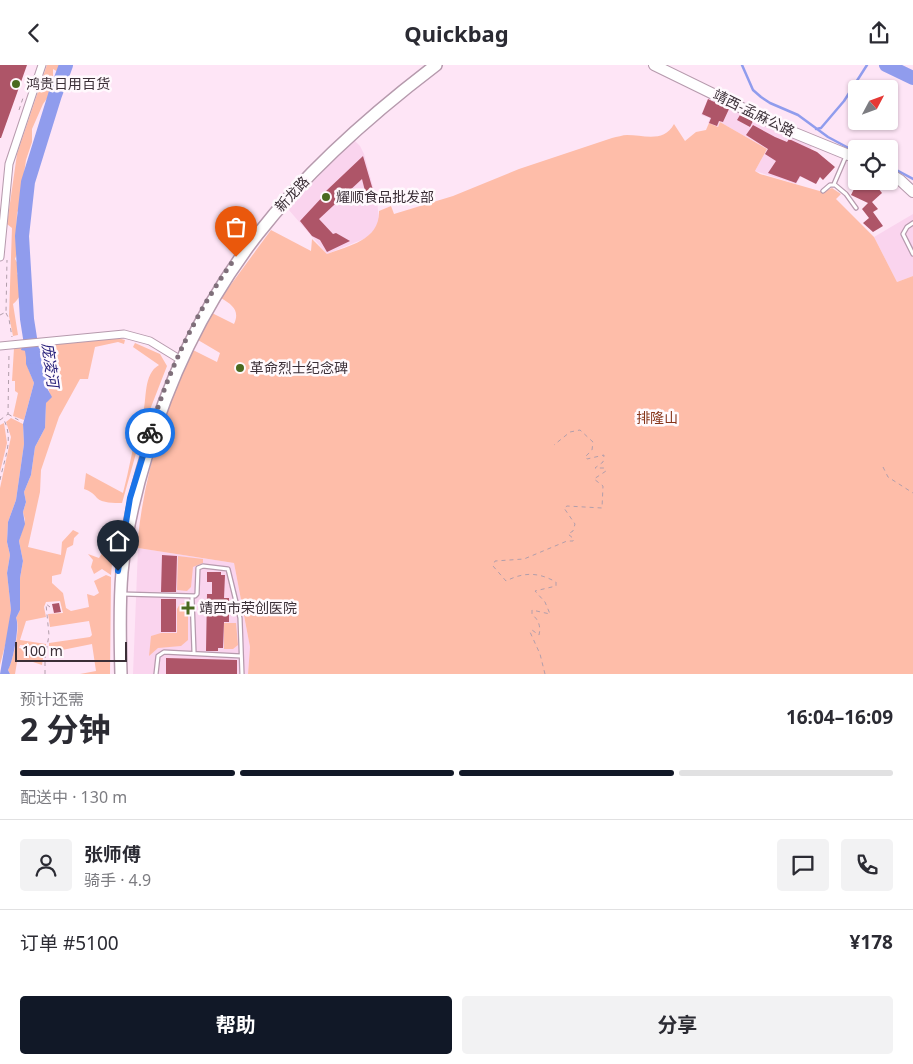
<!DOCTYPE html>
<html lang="zh">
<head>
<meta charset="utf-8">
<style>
	body { margin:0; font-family:"Noto Sans","Noto Sans SC",sans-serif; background:#f2f2f3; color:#2b2b33; height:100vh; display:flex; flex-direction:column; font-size:19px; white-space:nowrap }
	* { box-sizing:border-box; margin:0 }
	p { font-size:16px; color:#7c7c81 }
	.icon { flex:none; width:28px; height:28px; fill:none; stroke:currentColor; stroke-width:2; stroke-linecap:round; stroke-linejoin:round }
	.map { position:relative; height:609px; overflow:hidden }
	.panel { display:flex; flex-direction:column; background:#fff; flex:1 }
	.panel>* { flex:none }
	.needle { width:32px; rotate:49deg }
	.controls { position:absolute; left:848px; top:15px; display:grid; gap:10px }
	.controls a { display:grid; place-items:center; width:50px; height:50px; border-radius:5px; background:#fff; box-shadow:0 1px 4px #0004; font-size:25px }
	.scale { position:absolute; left:15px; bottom:12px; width:112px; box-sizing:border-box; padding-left:5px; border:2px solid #3b2f37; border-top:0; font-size:14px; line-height:18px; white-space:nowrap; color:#3b2f37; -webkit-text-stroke:4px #fff9fd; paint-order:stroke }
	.pin { position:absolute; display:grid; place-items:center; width:42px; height:42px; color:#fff; margin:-51px -21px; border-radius:50% 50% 50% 0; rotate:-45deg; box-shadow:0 0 5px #0007 }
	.pin .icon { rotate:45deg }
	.courier { position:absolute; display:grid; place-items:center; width:50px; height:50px; margin:-25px; border:4px solid #1a73e8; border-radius:50%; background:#fff; color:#222; box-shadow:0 1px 6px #0007 }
	.headline em { font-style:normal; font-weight:700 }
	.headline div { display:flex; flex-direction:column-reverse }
	.headline { display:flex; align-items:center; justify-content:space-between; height:85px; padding:0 20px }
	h1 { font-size:32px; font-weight:700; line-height:38px }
	.bar { display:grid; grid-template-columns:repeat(4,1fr); gap:8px 5px; align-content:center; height:60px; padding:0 20px }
	.bar i { height:6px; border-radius:4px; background:#e1e1e2 }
	.bar .current { background:#111827 }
	.bar p { grid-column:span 4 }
	.line { display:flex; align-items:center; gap:12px; padding:0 20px; border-top:1px solid #e1e1e2 }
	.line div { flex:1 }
	.round { display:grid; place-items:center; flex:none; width:52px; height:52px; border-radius:5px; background:#f2f2f3 }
	.button { display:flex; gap:10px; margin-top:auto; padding:10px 20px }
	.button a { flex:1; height:58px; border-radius:5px; background:#111827; color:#fff; font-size:20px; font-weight:700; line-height:58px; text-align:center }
	.button a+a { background:#f2f2f3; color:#2b2b33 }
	header { display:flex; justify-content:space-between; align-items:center; height:65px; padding:0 20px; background:#fff; font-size:22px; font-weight:700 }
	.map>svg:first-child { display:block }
	.built { fill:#fad4ee }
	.green { fill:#febda9 }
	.water { fill:#909ced }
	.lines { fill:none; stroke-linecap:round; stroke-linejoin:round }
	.stream { stroke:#909ced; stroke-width:2.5 }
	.river { stroke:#909ced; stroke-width:14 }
	.building { fill:#ae5568 }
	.service-casing { stroke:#b69aad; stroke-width:5.5 }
	.minor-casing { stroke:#b69aad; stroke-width:9 }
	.secondary-casing { stroke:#b69aad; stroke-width:12 }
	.primary-casing { stroke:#b69aad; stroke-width:14 }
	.path { stroke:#b29eab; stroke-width:1; stroke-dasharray:4 4; stroke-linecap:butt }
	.service { stroke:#fff; stroke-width:3 }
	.minor { stroke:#fff; stroke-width:7 }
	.secondary { stroke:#fff; stroke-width:10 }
	.primary { stroke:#fff; stroke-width:11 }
	.done { stroke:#7f6f7a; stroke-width:5; stroke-dasharray:0 9 }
	.route { stroke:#1a73e8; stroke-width:6 }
	.poi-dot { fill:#4a6a20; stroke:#fff9fd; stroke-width:2 }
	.labels { text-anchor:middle; stroke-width:5; stroke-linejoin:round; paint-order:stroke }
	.poi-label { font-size:14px; fill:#3b2f37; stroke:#fff9fd; text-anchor:start }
	.street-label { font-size:14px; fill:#3b2f37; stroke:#fff9fd }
	.park-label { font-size:14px; fill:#87361b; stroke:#fff9fd }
	.water-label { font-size:15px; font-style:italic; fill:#231c78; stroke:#fff9fd }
</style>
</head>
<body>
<header><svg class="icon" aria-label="back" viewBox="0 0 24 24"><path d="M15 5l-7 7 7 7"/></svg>Quickbag<svg class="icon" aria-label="share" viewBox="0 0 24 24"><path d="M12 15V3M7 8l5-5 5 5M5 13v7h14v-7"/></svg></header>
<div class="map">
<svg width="913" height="609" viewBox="0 0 913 609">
	<rect width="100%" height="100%" fill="#fee5f6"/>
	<path class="built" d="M709,31L812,81L800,103L804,107L796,119L755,106L767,84L720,57L718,62L708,58L710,53L701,50Z
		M353,74L360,81L364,89L377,136L379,155L376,163L366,173L327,189L288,144Z
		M913,149V211L897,217L874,172Z
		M138,483L234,498L250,582L248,609H133Z"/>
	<path class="green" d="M47,0H62L60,8L53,4V25L43,39L32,64V77L26,95L22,122V137L17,148L16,174L18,186L15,194L21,204L17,208C23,220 24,230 13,239L18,270L13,271L9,251L12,163L7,159L17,89Z
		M720,57L767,84L755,106L760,109L823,127L832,123L841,129L836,134L874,172L897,217L913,211V609H248L250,582L234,498L138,483V472C145,407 165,343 193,285L217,297L220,288L198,275L212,248L234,259C240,246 233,240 221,233L271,165L311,186L312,174L327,189C349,181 380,175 379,146L391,141L394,149L453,131L519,104L612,73C617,72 623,70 627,70C644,70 664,78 674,59L685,76L696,67L706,65L709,58L718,62Z
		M118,273L125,275L124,279L118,277L95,282L88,314H80L59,352L41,405L40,427L28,482L61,490L62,477L73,465L79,468L74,473L73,480L67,483L61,509L52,511V518L63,528L66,543L71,546L89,542L87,529L94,531L99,528L94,516L106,510L111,512L110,609H80L96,606L92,579L52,587L49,583V578L90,572L92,570L89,556L50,562L48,549L63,548L60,536L46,537L44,542L46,552L26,556L20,575L46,579V581L20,580L19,583L44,586L42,600L33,597H17L15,609H10L8,605C13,595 21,562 16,553L20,545V513L23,496L19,476L25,455L23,447L26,437L24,427L31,410L35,382L45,363L46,338L50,330L44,304L47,280Z
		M135,278L160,289L167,301L144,360L122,438C114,438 102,438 97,433C93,428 90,426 84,424L86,408L123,428C129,405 133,382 138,359C139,355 142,352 143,348C147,335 143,309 159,300L133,282Z
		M22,282L26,286L28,303L34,318L24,355L13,351L18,328L15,326V316H12L14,283Z
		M11,353L23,359L24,379L16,435L8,457L7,477L10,490L7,508L11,545L9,565L0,600V423L11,372L6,357Z
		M4,358L7,378L0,407V360Z
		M115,466L111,510L102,504L94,509L91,502L93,495L88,489L99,493Z
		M178,491L203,494V498L193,502L191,522L187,526L177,525Z
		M185,538L188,540V575L181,581L158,583L149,591L151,571L161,568H177V544L180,539Z
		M224,558H236L238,580L233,584H224Z"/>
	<path class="water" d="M47,280C47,284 49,289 49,293C49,301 37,304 49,316L47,323L52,332L46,338L45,363L35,382L31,410L24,427L26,437L23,447L25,459L19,476L23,496L20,513V545L16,553C20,560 13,597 8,605L10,609H0L11,545L7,508L10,490L7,477L8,457L16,435L24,379L23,359L34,318L26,299V286L21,285L22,282Z"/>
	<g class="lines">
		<path class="stream" d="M742,0L753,25L761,32L770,38L798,50L828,72L856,87
			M816,64L821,63L844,36L867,0
			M889,101L913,114"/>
		<path class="river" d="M886,0L913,13
			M33,292L27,254L22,171L28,117L55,30L66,0"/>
	</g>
	<path class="building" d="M0,0H27L1,73H0Z
		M708,34L729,44L723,57L719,56L717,61L709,58L711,53L702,49Z
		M740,50L753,56L750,62L737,55Z
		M753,60L775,72L787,77L789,74L817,87L835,102L823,115L820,112L816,119L800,111L796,118L768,108L776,96L765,89L768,84L746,70Z
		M363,91L375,132L368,138L362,114L319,154L333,169L336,168L350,176L327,187L320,175L312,171L300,156L326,128L325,127Z
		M865,116H875L880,120L878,123L882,128L872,137L878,144L873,147L883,161L873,167L863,158L869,153L862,144L868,138L851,130L856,120L861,122Z
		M162,490L177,491L176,527H161Z
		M207,507H221V510H225L224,533H229V557H224L223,583H218V586H206L207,529H212V517H207Z
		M161,534H176V567H161Z
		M59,538L61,547L54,548L52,539Z
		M166,593L237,595V609H166Z"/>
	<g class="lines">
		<g class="service-casing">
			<path id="service" d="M846,91L834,119L846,129L856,143
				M823,126L830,120H834
				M913,158L907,162L903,169L913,189
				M123,529L195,531L197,529L198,503L203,501L228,504L240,553L242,609
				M192,532L194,587
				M156,609L158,591L164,587L241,591"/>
		</g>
		<g class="minor-casing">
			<path id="minor" d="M0,192L9,99L42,0
				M0,281L124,269L150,276L181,295"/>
		</g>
		<g class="secondary-casing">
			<path id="secondary" d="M654,0L785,64L856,93
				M889,108L900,115L913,127"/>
		</g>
		<g class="primary-casing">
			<path id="primary" d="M121,609C120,575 119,541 122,507C126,467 135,428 147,389C198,215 294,108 436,0"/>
		</g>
		<path class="path" d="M19,45L24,30
			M6,248L9,254L12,272
			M0,250L6,247L7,195
			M8,349L22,357
			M0,355L8,349L9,288
			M883,402L888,412L913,428
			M0,415C4,394 14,375 4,355
			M45,609V593L49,570L46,539L50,542
			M545,609L540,589L530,567L532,565L539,570C541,563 539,554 532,550V545L550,549L545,537L535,526L556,521V517C538,507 524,507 506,516L493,501L495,496L524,494L567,476H573L574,474L568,469L573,466L575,459L564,443L567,441L602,443L603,421L594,414L606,406L604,403H595L603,397L604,390L587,394L585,392L592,385L593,377L580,365L570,367L554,380"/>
		<use href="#service" class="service"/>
		<use href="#minor" class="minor"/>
		<use href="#secondary" class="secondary"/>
		<use href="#primary" class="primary"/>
	</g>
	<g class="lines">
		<path class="done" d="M150,368C168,305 197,245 236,192"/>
		<path class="route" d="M118,506L130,433L150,368"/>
	</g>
	<g class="poi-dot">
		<circle cx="16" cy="19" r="5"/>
		<circle cx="326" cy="132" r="5"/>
		<circle cx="240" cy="303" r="5"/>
		<path d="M185.5 535.5h5v5h5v5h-5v5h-5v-5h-5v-5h5z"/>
	</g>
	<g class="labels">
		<g class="poi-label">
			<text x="26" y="24">鸿贵日用百货</text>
			<text x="336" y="137">耀顺食品批发部</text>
			<text x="250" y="308">革命烈士纪念碑</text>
			<text x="199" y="548">靖西市荣创医院</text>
		</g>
		<g class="street-label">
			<text transform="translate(754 48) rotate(26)" y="5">靖西-孟麻公路</text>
			<text transform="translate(292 129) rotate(-47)" y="5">新龙路</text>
		</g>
		<g class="park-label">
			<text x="657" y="358">排隆山</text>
		</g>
		<g class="water-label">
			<text transform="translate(50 300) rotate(82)" y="5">庞凌河</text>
		</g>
	</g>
</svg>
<div class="controls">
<a><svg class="needle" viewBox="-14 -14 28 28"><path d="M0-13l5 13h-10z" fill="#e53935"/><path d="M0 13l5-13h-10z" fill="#7c7c81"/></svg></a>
<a><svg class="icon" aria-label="locate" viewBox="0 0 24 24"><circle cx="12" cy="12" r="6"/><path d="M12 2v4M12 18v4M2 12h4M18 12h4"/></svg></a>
</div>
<div class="scale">100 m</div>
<div class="pin" style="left:236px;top:192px;background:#ea580c"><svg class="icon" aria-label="bag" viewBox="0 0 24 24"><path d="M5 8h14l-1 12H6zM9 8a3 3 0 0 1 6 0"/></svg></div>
<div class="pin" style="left:118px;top:506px;background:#1f2937"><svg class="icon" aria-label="home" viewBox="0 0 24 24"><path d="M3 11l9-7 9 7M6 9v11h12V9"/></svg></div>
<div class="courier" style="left:150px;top:368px"><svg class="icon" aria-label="bike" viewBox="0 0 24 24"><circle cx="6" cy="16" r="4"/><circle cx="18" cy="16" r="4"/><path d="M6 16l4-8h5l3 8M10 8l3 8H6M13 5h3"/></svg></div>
</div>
<section class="panel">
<div class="headline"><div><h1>2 分钟</h1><p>预计还需</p></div><em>16:04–16:09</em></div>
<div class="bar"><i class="current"></i><i class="current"></i><i class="current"></i><i></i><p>配送中 · 130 m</p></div>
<div class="line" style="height:90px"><a class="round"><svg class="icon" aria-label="person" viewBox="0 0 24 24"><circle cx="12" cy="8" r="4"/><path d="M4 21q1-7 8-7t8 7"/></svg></a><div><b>张师傅</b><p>骑手 · 4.9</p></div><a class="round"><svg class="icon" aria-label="chat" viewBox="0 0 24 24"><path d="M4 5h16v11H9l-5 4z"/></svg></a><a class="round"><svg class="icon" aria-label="phone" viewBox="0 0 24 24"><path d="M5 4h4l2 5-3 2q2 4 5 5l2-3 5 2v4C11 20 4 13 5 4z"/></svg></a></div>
<div class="line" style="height:65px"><div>订单 #5100</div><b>¥178</b></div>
<div class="button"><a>帮助</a><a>分享</a></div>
</section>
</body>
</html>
